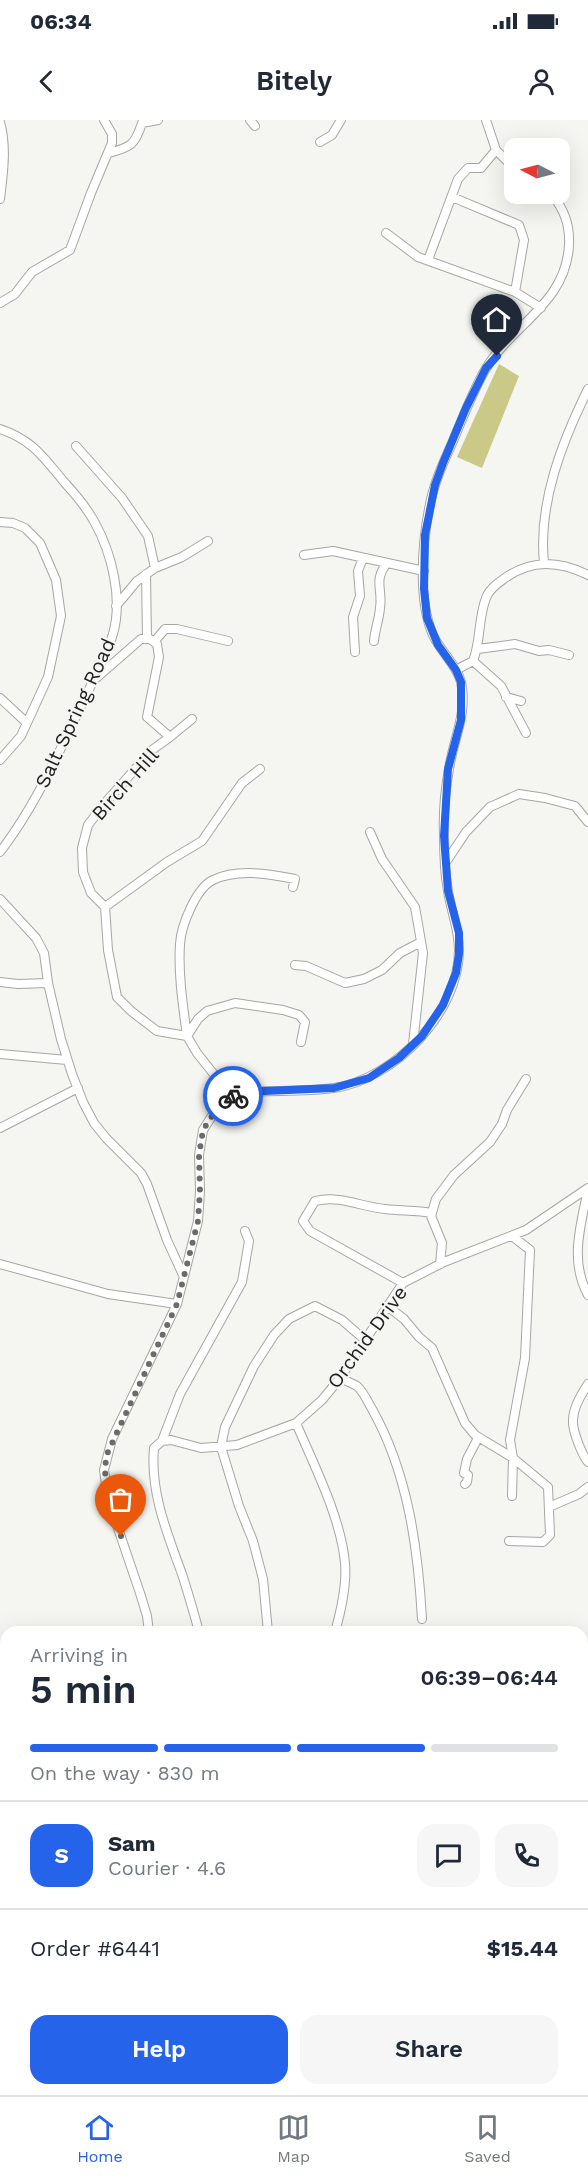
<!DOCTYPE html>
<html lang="en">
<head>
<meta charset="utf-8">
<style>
	body { margin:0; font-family:"Work Sans",sans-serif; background:#f6f6f7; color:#1f2937; height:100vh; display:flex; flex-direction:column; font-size:22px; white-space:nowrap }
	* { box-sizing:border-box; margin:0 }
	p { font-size:20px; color:#747a83 }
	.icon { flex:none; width:33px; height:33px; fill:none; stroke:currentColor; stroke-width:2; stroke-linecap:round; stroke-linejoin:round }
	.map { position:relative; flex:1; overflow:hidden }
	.side { position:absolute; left:0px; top:1506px; width:588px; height:470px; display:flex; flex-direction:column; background:#fff; border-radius:18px 18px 0 0; box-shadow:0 6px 24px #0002 }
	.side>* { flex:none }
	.needle { width:39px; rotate:276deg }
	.fabs { position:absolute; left:504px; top:18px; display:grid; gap:12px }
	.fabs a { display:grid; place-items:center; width:66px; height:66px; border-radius:12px; background:#fff; box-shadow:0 6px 24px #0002; font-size:30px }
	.pin { position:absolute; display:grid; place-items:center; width:51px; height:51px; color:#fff; margin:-62px -26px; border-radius:50% 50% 50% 0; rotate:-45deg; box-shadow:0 0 6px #0007 }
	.pin .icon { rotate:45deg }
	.courier { position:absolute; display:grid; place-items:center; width:60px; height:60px; margin:-30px; border:4px solid #2563eb; border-radius:50%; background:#fff; color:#222; box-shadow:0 2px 8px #0007 }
	.headline em { font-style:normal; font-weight:600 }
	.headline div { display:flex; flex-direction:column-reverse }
	.headline { display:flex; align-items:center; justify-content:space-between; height:102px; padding:0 30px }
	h1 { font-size:39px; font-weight:600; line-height:45px }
	.bar { display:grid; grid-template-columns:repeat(4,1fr); gap:9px 6px; align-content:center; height:72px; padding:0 30px }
	.bar i { height:8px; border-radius:4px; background:#e0e1e3 }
	.bar .selected { background:#2563eb }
	.bar p { grid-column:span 4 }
	.line { display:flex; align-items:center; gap:15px; padding:0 30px; border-top:2px solid #e0e1e3 }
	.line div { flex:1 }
	.round { display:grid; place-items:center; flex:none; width:63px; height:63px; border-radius:18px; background:#f6f6f7 }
	.cta { display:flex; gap:12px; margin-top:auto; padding:12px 30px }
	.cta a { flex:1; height:69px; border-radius:18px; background:#2563eb; color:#fff; font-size:24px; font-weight:600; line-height:69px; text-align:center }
	.cta a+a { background:#f6f6f7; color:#1f2937 }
	.status { display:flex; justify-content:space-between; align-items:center; height:42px; padding:0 30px; background:#fff; direction:ltr }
	.status svg { height:16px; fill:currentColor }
	header { display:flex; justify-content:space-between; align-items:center; height:78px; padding:0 30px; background:#fff; font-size:27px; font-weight:600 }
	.menu { display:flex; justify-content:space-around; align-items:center; height:84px; border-top:2px solid #e0e1e3; background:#fff; font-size:16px; color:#747a83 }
	.menu a { display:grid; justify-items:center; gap:3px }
	.menu .selected { color:#2563eb }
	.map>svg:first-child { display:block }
	.green { fill:#cac987 }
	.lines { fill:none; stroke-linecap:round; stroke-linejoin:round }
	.minor-casing { stroke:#a6a6a2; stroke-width:10 }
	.minor { stroke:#fff; stroke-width:8 }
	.done { stroke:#6b6b69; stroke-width:6; stroke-dasharray:0 10.8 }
	.route { stroke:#2563eb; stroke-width:8 }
	.labels { text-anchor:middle; stroke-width:4.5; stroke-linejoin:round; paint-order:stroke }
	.street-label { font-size:20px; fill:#212120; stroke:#f5f5f1 }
</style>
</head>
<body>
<div class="status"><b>06:34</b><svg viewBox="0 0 49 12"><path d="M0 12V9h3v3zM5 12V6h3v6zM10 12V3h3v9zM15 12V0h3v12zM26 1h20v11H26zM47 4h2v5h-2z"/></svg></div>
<header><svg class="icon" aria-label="back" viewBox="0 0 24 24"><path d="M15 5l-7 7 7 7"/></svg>Bitely<svg class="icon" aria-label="person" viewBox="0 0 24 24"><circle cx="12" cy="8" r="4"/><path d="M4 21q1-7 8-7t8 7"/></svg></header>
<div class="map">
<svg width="588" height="1975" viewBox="0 0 588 1975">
	<rect width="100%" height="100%" fill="#f5f5f1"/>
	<path class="green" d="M499,244L519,256L482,348L457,337Z"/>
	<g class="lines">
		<g class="minor-casing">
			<path id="minor" d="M250,0L255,6
				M486,0L496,30L514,48
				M0,2C7,27 3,54 0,79
				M320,22L332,15L341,0
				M109,33C131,27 135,25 142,3L158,0
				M452,77L519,105L524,120L515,172
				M386,113L418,137L515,172L541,188
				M428,140L458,59L468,48H481L496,30
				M0,183L15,174L32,152L70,130L91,73L112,23V14L104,0
				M0,309C33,320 44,338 65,363C76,375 87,388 95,403C112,434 123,479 113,514C103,544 87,572 74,601C52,647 31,692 0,732
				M76,326L122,378L148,416L155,448
				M0,402L13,403L25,408L40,423L56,460L61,496L48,557L21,616L0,640
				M304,435L333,431L424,451
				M544,443C538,383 562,322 588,269
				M146,454L147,519
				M116,486L137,461L155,448L182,437L208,421
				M374,521C375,509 379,500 380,488C383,469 373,461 387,443
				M154,522L165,509H177L228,521
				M478,529L515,524L539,531L549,530L569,535
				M355,532L353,497L360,476L358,451L363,438
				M473,541L501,566L526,613
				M456,550L473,541C481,521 478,498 486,478C489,469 498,463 505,458C532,439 559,441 588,455
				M94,560L141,519H150L157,524L159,537L147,597L170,617L152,630L105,683L88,705L82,728L83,752L91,773L105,787L108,830L117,877L131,891L157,911L187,916L197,933L232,977
				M506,577L521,581
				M0,578L27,603
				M170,617L192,599
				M370,712L382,739L415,787L423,833L413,924
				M446,742L466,712L490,687L519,674L545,678L575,686L588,702
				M293,767L295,759C270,754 238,748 213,760C196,768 181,806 180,824C178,854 183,886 187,916L198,899L207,891L235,883L283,890L299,895L305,902L301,922
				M0,779L36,818L44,833L48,863L61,919L72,954L83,982L94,1003L106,1018L141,1053L147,1064L167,1120L183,1155
				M105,787L167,742L202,721L242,663L260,649
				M295,845L306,846L345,863L364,859L382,850L400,833L421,822
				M0,862L18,864L48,863
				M0,934L67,940
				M0,1008L78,968
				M588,1069C581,1105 569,1140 588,1175
				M0,1144L108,1174L177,1184
				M440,1144L442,1123L431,1096L436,1079L454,1055L490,1022L502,1004L507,990L526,959
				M403,1163L310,1111L303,1101L315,1081C341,1075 361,1087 385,1089C401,1091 416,1090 432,1093
				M387,1186L404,1199L419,1217L432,1228L465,1303L475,1315L513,1338L512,1376
				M340,1258C346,1261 352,1263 357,1266C363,1271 368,1282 372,1289C408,1353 418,1428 422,1499
				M588,1264C582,1273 573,1288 573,1300C572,1310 582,1335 588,1342
				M296,1303C314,1345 341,1398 345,1443C347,1466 341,1491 335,1512
				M162,1321L180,1274L242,1162L249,1121L245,1111
				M465,1364L467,1362L468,1355L464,1353L467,1339L478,1318
				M549,1387L579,1374L588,1367
				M509,1421L543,1422L550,1415L548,1367L513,1338L510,1320L525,1238L530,1130L512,1116
				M149,1512L147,1496L140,1473L108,1379L104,1350L112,1319L177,1184L198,1101L200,1071L199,1035L203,1010L219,985L232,977L245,972C274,970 305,972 334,968C394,959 459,893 459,830C459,809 451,791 448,771C445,755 444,732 444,715C443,694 445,671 449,649C453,620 468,593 461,562C457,545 440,531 433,515C418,481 422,425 429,389C433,365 443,343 453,321C463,297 472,273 485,250C512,204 566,184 569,125C570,104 564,90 552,74
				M199,1512C194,1493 188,1473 182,1454C167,1413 150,1372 154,1328L162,1321L171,1320L201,1328L237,1325L296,1303L322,1280L340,1258L403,1163L444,1142L526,1110L588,1068
				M268,1512L263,1459L253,1421L239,1386L221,1327L225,1307L254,1246L274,1215L289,1199L315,1186L342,1200L365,1220
				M582,1554L588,1551
				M582,1665L588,1667
				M582,1927L588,1916
				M397,1970L405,1975
				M97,1975L101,1970
				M110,1975L112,1970
				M295,1975L297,1970
				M564,1975L565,1970"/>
		</g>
		<use href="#minor" class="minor"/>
	</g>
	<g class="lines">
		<path class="done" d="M121,1416C111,1388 101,1364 107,1334L177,1184L198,1101L200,1071L199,1035L203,1010L219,985L233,976"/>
		<path class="route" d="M233,976L245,972L334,968L369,958L399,938L422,916L443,885L456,853L459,834V813L448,771L444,716L448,649L461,600V562L456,550L438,525L427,498L424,469L425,415L435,365L443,343L466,288L486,248L497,236"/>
	</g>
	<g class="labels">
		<g class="street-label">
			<text transform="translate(75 593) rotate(-65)" y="7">Salt Spring Road</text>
			<text transform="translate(125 664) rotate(-48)" y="7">Birch Hill</text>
			<text transform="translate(367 1217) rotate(-54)" y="7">Orchid Drive</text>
		</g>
	</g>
</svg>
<div class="fabs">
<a><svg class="needle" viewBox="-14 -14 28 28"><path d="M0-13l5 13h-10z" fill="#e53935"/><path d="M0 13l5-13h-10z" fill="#747a83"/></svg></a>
</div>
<div class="pin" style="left:121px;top:1416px;background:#ea580c"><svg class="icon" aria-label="bag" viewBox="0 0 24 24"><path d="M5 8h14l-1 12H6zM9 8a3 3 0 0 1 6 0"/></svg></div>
<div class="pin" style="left:497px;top:236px;background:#1f2937"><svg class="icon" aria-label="home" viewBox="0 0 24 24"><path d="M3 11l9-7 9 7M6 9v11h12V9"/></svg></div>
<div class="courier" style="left:233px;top:976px"><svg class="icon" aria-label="bike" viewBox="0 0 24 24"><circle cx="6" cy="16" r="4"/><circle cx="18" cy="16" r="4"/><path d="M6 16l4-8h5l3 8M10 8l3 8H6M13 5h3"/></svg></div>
<section class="side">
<div class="headline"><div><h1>5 min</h1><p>Arriving in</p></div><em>06:39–06:44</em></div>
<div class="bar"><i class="selected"></i><i class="selected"></i><i class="selected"></i><i></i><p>On the way · 830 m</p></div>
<div class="line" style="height:108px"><b class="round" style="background:#2563eb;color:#fff">S</b><div><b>Sam</b><p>Courier · 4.6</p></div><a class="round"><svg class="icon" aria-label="chat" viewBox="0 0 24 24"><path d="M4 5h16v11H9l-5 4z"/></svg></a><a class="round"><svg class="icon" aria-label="phone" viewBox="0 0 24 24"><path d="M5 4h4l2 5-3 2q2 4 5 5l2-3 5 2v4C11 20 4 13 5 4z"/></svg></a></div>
<div class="line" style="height:78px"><div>Order #6441</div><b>$15.44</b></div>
<div class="cta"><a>Help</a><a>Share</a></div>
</section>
</div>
<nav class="menu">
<a class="selected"><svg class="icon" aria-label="home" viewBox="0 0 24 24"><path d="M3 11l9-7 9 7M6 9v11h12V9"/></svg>Home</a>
<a><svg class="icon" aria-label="map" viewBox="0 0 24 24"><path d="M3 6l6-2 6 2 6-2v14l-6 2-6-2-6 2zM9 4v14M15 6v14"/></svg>Map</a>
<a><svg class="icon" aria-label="saved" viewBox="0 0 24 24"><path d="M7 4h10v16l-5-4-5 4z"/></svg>Saved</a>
</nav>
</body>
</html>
